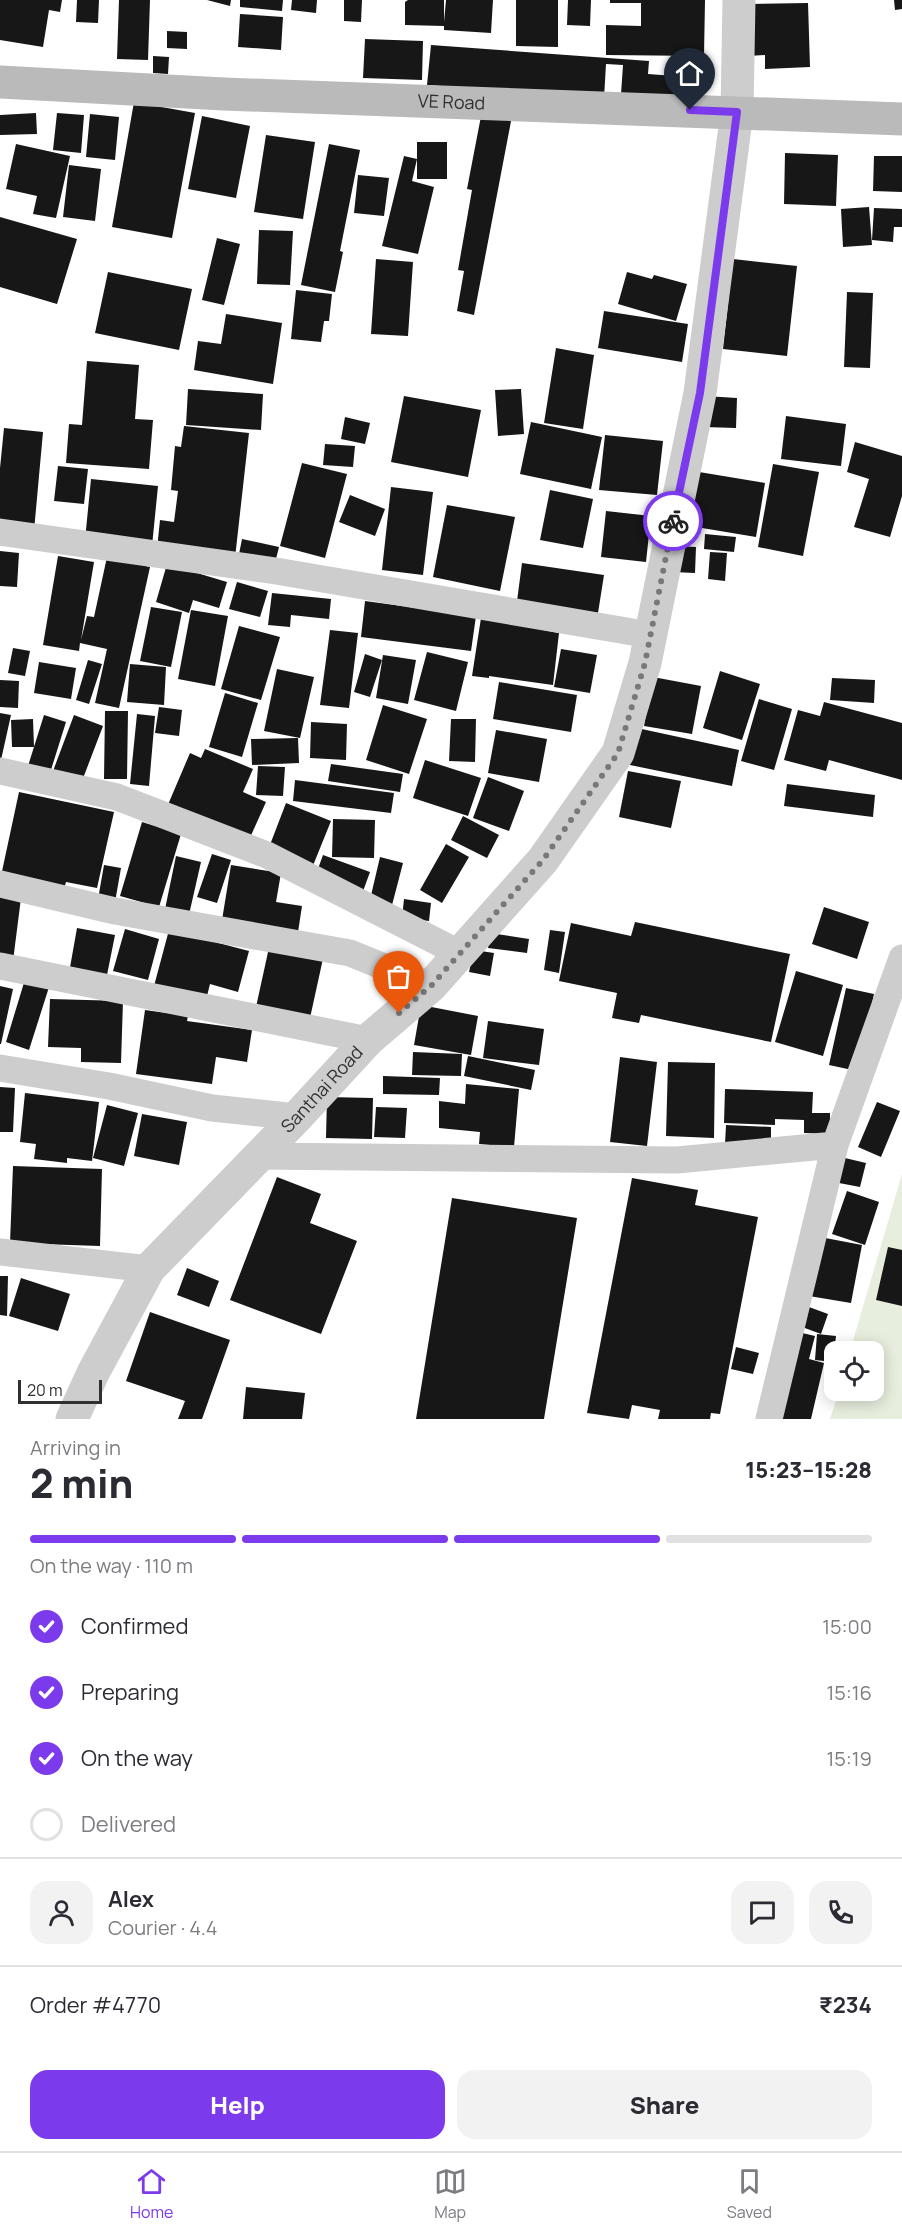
<!DOCTYPE html>
<html lang="en">
<head>
<meta charset="utf-8">
<style>
	body { margin:0; font-family:Manrope,sans-serif; background:#f2f2f3; color:#2b2b33; height:100vh; display:flex; flex-direction:column; font-size:22px; white-space:nowrap }
	* { box-sizing:border-box; margin:0 }
	p { font-size:20px; color:#7c7c81 }
	.icon { flex:none; width:33px; height:33px; fill:none; stroke:currentColor; stroke-width:2; stroke-linecap:round; stroke-linejoin:round }
	.map { position:relative; height:1419px; overflow:hidden }
	.sheet { display:flex; flex-direction:column; background:#fff; flex:1 }
	.sheet>* { flex:none }
	.controls { position:absolute; left:824px; top:1341px; display:grid; gap:12px }
	.controls a { display:grid; place-items:center; width:60px; height:60px; border-radius:12px; background:#fff; box-shadow:0 3px 15px #0003; font-size:30px }
	.scale { position:absolute; left:18px; bottom:15px; width:84px; box-sizing:border-box; padding-left:6px; border:3px solid #303030; border-top:0; font-size:16px; line-height:21px; white-space:nowrap; color:#303030; -webkit-text-stroke:4px #fff; paint-order:stroke }
	.pin { position:absolute; display:grid; place-items:center; width:51px; height:51px; color:#fff; margin:-62px -26px; border-radius:50% 50% 50% 0; rotate:-45deg; box-shadow:0 0 6px #0007 }
	.pin .icon { rotate:45deg }
	.courier { position:absolute; display:grid; place-items:center; width:60px; height:60px; margin:-30px; border:4px solid #7c3aed; border-radius:50%; background:#fff; color:#222; box-shadow:0 2px 8px #0007 }
	.headline em { font-style:normal; font-weight:800 }
	.headline div { display:flex; flex-direction:column-reverse }
	.headline { display:flex; align-items:center; justify-content:space-between; height:102px; padding:0 30px }
	h1 { font-size:39px; font-weight:800; line-height:45px }
	.bar { display:grid; grid-template-columns:repeat(4,1fr); gap:9px 6px; align-content:center; height:72px; padding:0 30px }
	.bar i { height:8px; border-radius:4px; background:#e1e1e2 }
	.bar .current { background:#7c3aed }
	.bar p { grid-column:span 4 }
	.line { display:flex; align-items:center; gap:15px; padding:0 30px; border-top:2px solid #e1e1e2 }
	.line div { flex:1 }
	.round { display:grid; place-items:center; flex:none; width:63px; height:63px; border-radius:18px; background:#f2f2f3 }
	ol { padding:0 30px; list-style:none }
	li { display:flex; align-items:center; gap:18px; height:66px }
	li p { margin-inline-start:auto }
	li .icon { padding:6px; border-radius:50%; background:#7c3aed; color:#fff; stroke-width:4 }
	li:last-child { color:#7c7c81 }
	li i { width:33px; height:33px; border:3px solid #e1e1e2; border-radius:50% }
	.button { display:flex; gap:12px; margin-top:auto; padding:12px 30px }
	.button a { flex:1; height:69px; border-radius:18px; background:#7c3aed; color:#fff; font-size:24px; font-weight:800; line-height:69px; text-align:center }
	.button a+a { background:#f2f2f3; color:#2b2b33 }
	.tabs { display:flex; justify-content:space-around; align-items:center; height:84px; border-top:2px solid #e1e1e2; background:#fff; font-size:16px; color:#7c7c81 }
	.tabs a { display:grid; justify-items:center; gap:3px }
	.tabs .current { color:#7c3aed }
	.map>svg:first-child { display:block }
	.green { fill:#e7eedd }
	.building { fill:#171717 }
	.lines { fill:none; stroke-linecap:round; stroke-linejoin:round }
	.minor { stroke:#cdcdcd; stroke-width:27 }
	.tertiary { stroke:#cdcdcd; stroke-width:33 }
	.secondary { stroke:#bababa; stroke-width:33 }
	.done { stroke:#787878; stroke-width:6; stroke-dasharray:0 10.8 }
	.route { stroke:#7c3aed; stroke-width:8 }
	.labels { text-anchor:middle; stroke-width:6; stroke-linejoin:round; paint-order:stroke }
	.street-label { font-size:18px; fill:#303030; stroke:#fff }
</style>
</head>
<body>
<div class="map">
<svg width="902" height="1419" viewBox="0 0 902 1419">
	<rect width="100%" height="100%" fill="#fff"/>
	<path class="green" d="M902,1174V1419H830L839,1391L873,1390V1352L850,1351Z"/>
	<path class="building" d="M0,0H62L60,12L49,10L43,47L0,40Z
		M77,0H99L98,23L76,22Z
		M119,0H150L148,60L117,59Z
		M207,0H231L230,6Z
		M240,0H283L282,11L240,7Z
		M292,0H317L316,13L291,10Z
		M344,0H362L361,22L344,21Z
		M408,0H444V22L446,0H493L491,33L444,30V26L405,25V2Z
		M516,0H558V47L516,46Z
		M568,0H591L590,26L567,25Z
		M610,0H705L704,56L606,55V25L641,26V3H610Z
		M894,0H902V9L895,10Z
		M808,3L810,67L765,69V55L748,56L746,4Z
		M240,14L283,17L281,50L238,47Z
		M167,31L187,32V49L167,48Z
		M365,39L423,41L422,80L363,78Z
		M431,45L649,61L648,74L688,77L687,100L621,94L623,65L606,64L604,98L427,85Z
		M153,56L169,57L168,74L153,73Z
		M134,102L195,113L172,238L112,227Z
		M482,111L512,116L474,315L457,311L464,271L458,270L472,190L467,189Z
		M36,113L37,134L0,135V115Z
		M57,113L84,115L81,153L53,150Z
		M90,114L119,117L115,160L86,157Z
		M202,116L250,126L236,198L188,189Z
		M266,135L315,142L303,219L254,212Z
		M417,142H447V179H417Z
		M16,144L70,156L56,218L33,214L37,196L6,189Z
		M329,144L360,150L340,251L343,252L335,292L301,285Z
		M785,153L838,155L836,206L784,204Z
		M404,156L417,159L412,181L434,187L418,254L382,246Z
		M874,156H902V192L873,191Z
		M69,165L101,169L95,221L63,217Z
		M358,175L389,178L384,216L354,213Z
		M869,207L872,245L843,247L841,209Z
		M874,208L902,209V227H894L893,242L872,240Z
		M0,217L77,239L57,304L0,287Z
		M259,230L293,231L290,285L257,284Z
		M217,238L240,244L224,305L202,300Z
		M376,259L413,262L408,336L371,334Z
		M733,259L797,266L787,356L723,349Z
		M108,272L192,289L179,350L95,333Z
		M627,272L652,279L654,275L687,284L676,321L618,304Z
		M296,290L332,294L329,321H324L321,342L291,339Z
		M847,292L873,293L870,368L844,367Z
		M604,311L688,324L682,362L598,348Z
		M226,314L282,323L273,384L194,370L198,341L221,344Z
		M556,348L594,355L583,429L544,423Z
		M87,361L139,365L135,419L153,420L149,469L66,463L69,424L82,425Z
		M188,389L263,394L261,430L186,425Z
		M521,389L524,434L498,436L495,390Z
		M404,396L481,410L468,477L391,462Z
		M705,396L737,398L736,428L704,427Z
		M786,416L846,424L841,466L781,459Z
		M345,417L370,423L365,444L341,439Z
		M531,422L602,437L591,489L520,474Z
		M184,426L249,433L235,558L157,549L160,520L174,522L178,491L171,490L175,446L181,447Z
		M4,428L43,432L34,531L0,528V468Z
		M605,435L663,441L657,495L599,490Z
		M855,442L902,456V496L890,537L854,527L869,479L847,472Z
		M325,444L355,446L353,467L323,465Z
		M302,463L347,474L325,558L280,546Z
		M773,464L819,472L803,556L758,547Z
		M58,466L88,469L84,504L54,501Z
		M693,471L765,483L756,537L684,525Z
		M91,479L158,486L152,546L85,540Z
		M391,487L433,492L423,575L382,570Z
		M550,490L593,499L583,548L540,540Z
		M350,495L385,509L375,536L339,522Z
		M447,505L515,517L500,591L433,577Z
		M606,511L651,516L646,562L601,557Z
		M705,534L736,537L734,552L704,549Z
		M242,539L279,547L274,567L238,559Z
		M674,546L696,547L695,573L673,572Z
		M0,551L19,553L17,587L0,586Z
		M710,552L727,553L725,581L708,579Z
		M58,556L94,562L81,640L87,616L94,617L107,557L150,567L119,708L95,703L107,649L80,643L79,651L43,645Z
		M522,563L604,575L598,613L517,601Z
		M167,564L227,582L219,608L193,600L189,613L156,602Z
		M237,582L268,591L260,617L229,609Z
		M272,593L331,599L329,619L291,615L290,627L268,625Z
		M365,601L476,616L471,651L361,637Z
		M151,607L182,612L171,667L140,661Z
		M191,610L228,616L215,686L178,679Z
		M481,618L559,633L553,685L489,676V678L472,676Z
		M239,626L280,637L261,700L221,689Z
		M330,630L358,633L349,708L320,705Z
		M13,648L30,651L25,676L8,673Z
		M561,649L597,655L590,693L554,687Z
		M427,652L468,662L456,711L414,700Z
		M365,654L382,660L370,697L354,692Z
		M383,655L416,660L408,704L376,698Z
		M88,660L102,664L89,704L76,700Z
		M39,662L76,668L71,699L34,693Z
		M130,664L166,667L164,705L127,702Z
		M277,669L314,677L300,738L264,731Z
		M720,671L760,684L742,740L703,728Z
		M653,677L701,686L692,734L644,726Z
		M832,678L875,680L874,703L830,700Z
		M0,680L19,681L18,708L0,707Z
		M499,682L577,695L571,732L493,719Z
		M225,693L258,703L242,757L209,747Z
		M759,699L792,709L774,770L741,761Z
		M824,702L902,723V780L829,760L826,771L784,760L798,710L820,716Z
		M383,705L427,719L409,774L366,760Z
		M159,707L182,710L179,736L155,733Z
		M105,711H128L127,779H104Z
		M0,713L11,715L1,760H0Z
		M137,714L155,716L149,786L130,784Z
		M44,715L66,722L50,773L28,766Z
		M74,715L103,726L82,781L53,771Z
		M33,719L34,747H12L11,720Z
		M451,719H476L475,762L449,761Z
		M311,722L347,724L346,760L310,758Z
		M637,728L739,750L732,786L630,765Z
		M496,730L547,739L539,782L488,773Z
		M298,738L299,763L252,765L251,739Z
		M205,749L253,769L243,792L266,802L249,840L167,807L190,753L201,758Z
		M425,760L481,778L468,816L413,798Z
		M331,764L403,774L400,792L328,781Z
		M258,766L285,767L283,796L256,795Z
		M628,771L681,781L671,828L619,817Z
		M488,777L524,791L509,831L473,818Z
		M295,780L394,793L391,813L293,801Z
		M787,784L875,795L873,817L784,806Z
		M19,792L114,812L97,888L66,882L64,889L1,876Z
		M286,803L331,821L312,868L268,850Z
		M463,816L499,835L487,858L451,840Z
		M333,819L375,820L374,858L332,857Z
		M142,822L181,834L159,907L120,896Z
		M446,844L469,857L442,903L420,890Z
		M212,854L231,860L217,903L197,897Z
		M323,855L370,872L362,894L315,877Z
		M176,856L201,862L188,919L164,914Z
		M380,857L403,863L391,909L369,904Z
		M104,865L121,868L115,902L98,899Z
		M231,865L281,873L276,902L302,906L298,932L222,920Z
		M0,895L21,898L13,961L0,959Z
		M404,899L431,903L429,921L402,918Z
		M824,907L869,922L857,959L812,944Z
		M635,922L790,954L771,1042L641,1015L639,1023L612,1018L617,993L559,981L571,923L631,936Z
		M77,928L115,935L106,980L69,973Z
		M125,929L159,939L148,980L113,971Z
		M169,930L249,951L238,992L210,984L206,1000L154,986Z
		M550,930L565,932L559,973L544,970Z
		M490,933L529,939L527,953L488,948Z
		M270,943L324,954L310,1018L256,1007Z
		M474,950L494,953L490,976L469,972Z
		M796,971L843,985L823,1056L775,1042Z
		M26,976L50,984L29,1050L6,1042Z
		M0,986L13,989L1,1044H0Z
		M846,988L874,994L857,1071L829,1065Z
		M50,999L123,1001L121,1063L81,1062V1048L48,1047Z
		M421,1005L478,1016L471,1055L414,1045Z
		M145,1010L188,1016L187,1021L252,1030L247,1062L216,1057L212,1084L136,1074Z
		M488,1021L544,1029L539,1065L483,1058Z
		M413,1052L462,1054L461,1076L412,1075Z
		M468,1056L535,1070L531,1090L464,1076Z
		M620,1057L657,1062L647,1146L610,1142Z
		M668,1062L715,1063L714,1138L666,1136Z
		M383,1076L440,1078L439,1095L383,1094Z
		M466,1084L519,1089L514,1147L479,1144L480,1132L439,1128V1101L465,1104Z
		M0,1087L15,1088L13,1132H0Z
		M725,1089L813,1092L812,1113H830V1134L804,1133V1120L775,1119V1125L724,1123Z
		M25,1093L99,1102L92,1161L67,1158V1163L34,1159L36,1144L20,1142Z
		M327,1097L373,1098L372,1139L326,1138Z
		M877,1102L900,1111L881,1157L858,1147Z
		M107,1105L138,1113L124,1166L93,1158Z
		M376,1107L407,1108L405,1138L374,1137Z
		M142,1114L187,1122L179,1165L134,1156Z
		M726,1125L771,1127V1145L725,1144Z
		M845,1158L866,1163L860,1187L839,1183Z
		M13,1166L102,1169L100,1246L10,1243Z
		M277,1177L321,1194L310,1223L357,1241L321,1334L230,1300Z
		M632,1178L698,1190L695,1205L758,1217L720,1414L711,1413L710,1419H658L660,1410L632,1405L629,1419L587,1413Z
		M847,1191L879,1202L865,1245L832,1234Z
		M452,1198L577,1218L544,1419H416Z
		M820,1237L862,1245L851,1303L809,1296Z
		M888,1247L902,1250V1306L876,1300Z
		M187,1268L219,1281L209,1307L177,1295Z
		M0,1276H8L7,1316L0,1315Z
		M21,1278L70,1294L58,1331L9,1316Z
		M809,1307L828,1314L821,1334L802,1327Z
		M150,1312L230,1340L202,1419H178L185,1401L126,1381Z
		M798,1332L815,1336L809,1359L824,1363L811,1419H777Z
		M817,1334L836,1336L833,1362L815,1360Z
		M736,1347L759,1353L753,1374L731,1369Z
		M246,1387L305,1393L302,1419H243Z"/>
	<g class="lines">
		<path class="minor" d="M0,532L276,571L650,635
			M0,771L117,797L267,855L459,953
			M0,884L115,911L350,953L431,986
			M0,966L368,1040
			M0,1068L109,1086L212,1108L297,1117
			M257,1156L677,1160L835,1145
			M0,1252L149,1269
			M769,1419L835,1145L902,958"/>
		<path class="tertiary" id="s1" d="M72,1419L93,1373L149,1269L297,1117L368,1040L431,986L543,860L618,753L645,663L700,393L737,112L739,0"/>
		<path class="secondary" id="s2" d="M0,82L224,94L902,119"/>
	</g>
	<g class="lines">
		<path class="done" d="M399,1013L431,986L543,860L618,753L645,663L673,521"/>
		<path class="route" d="M673,521L700,393L737,112L690,110"/>
	</g>
	<g class="labels">
		<g class="street-label">
			<text dy="6" stroke="none"><textPath href="#s2" startOffset="452">VE Road</textPath></text>
			<text dy="6" stroke="none"><textPath href="#s1" startOffset="418">Santhai Road</textPath></text>
		</g>
	</g>
</svg>
<div class="controls">
<a><svg class="icon" aria-label="locate" viewBox="0 0 24 24"><circle cx="12" cy="12" r="6"/><path d="M12 2v4M12 18v4M2 12h4M18 12h4"/></svg></a>
</div>
<div class="scale">20 m</div>
<div class="pin" style="left:399px;top:1013px;background:#ea580c"><svg class="icon" aria-label="bag" viewBox="0 0 24 24"><path d="M5 8h14l-1 12H6zM9 8a3 3 0 0 1 6 0"/></svg></div>
<div class="pin" style="left:690px;top:110px;background:#1f2937"><svg class="icon" aria-label="home" viewBox="0 0 24 24"><path d="M3 11l9-7 9 7M6 9v11h12V9"/></svg></div>
<div class="courier" style="left:673px;top:521px"><svg class="icon" aria-label="bike" viewBox="0 0 24 24"><circle cx="6" cy="16" r="4"/><circle cx="18" cy="16" r="4"/><path d="M6 16l4-8h5l3 8M10 8l3 8H6M13 5h3"/></svg></div>
</div>
<section class="sheet">
<div class="headline"><div><h1>2 min</h1><p>Arriving in</p></div><em>15:23–15:28</em></div>
<div class="bar"><i class="current"></i><i class="current"></i><i class="current"></i><i></i><p>On the way · 110 m</p></div>
<ol>
<li><svg class="icon" aria-label="check" viewBox="0 0 24 24"><path d="M5 12l5 5 9-10"/></svg>Confirmed<p>15:00</p></li>
<li><svg class="icon" aria-label="check" viewBox="0 0 24 24"><path d="M5 12l5 5 9-10"/></svg>Preparing<p>15:16</p></li>
<li><svg class="icon" aria-label="check" viewBox="0 0 24 24"><path d="M5 12l5 5 9-10"/></svg>On the way<p>15:19</p></li>
<li><i></i>Delivered</li>
</ol>
<div class="line" style="height:108px"><a class="round"><svg class="icon" aria-label="person" viewBox="0 0 24 24"><circle cx="12" cy="8" r="4"/><path d="M4 21q1-7 8-7t8 7"/></svg></a><div><b>Alex</b><p>Courier · 4.4</p></div><a class="round"><svg class="icon" aria-label="chat" viewBox="0 0 24 24"><path d="M4 5h16v11H9l-5 4z"/></svg></a><a class="round"><svg class="icon" aria-label="phone" viewBox="0 0 24 24"><path d="M5 4h4l2 5-3 2q2 4 5 5l2-3 5 2v4C11 20 4 13 5 4z"/></svg></a></div>
<div class="line" style="height:78px"><div>Order #4770</div><b>₹234</b></div>
<div class="button"><a>Help</a><a>Share</a></div>
</section>
<nav class="tabs">
<a class="current"><svg class="icon" aria-label="home" viewBox="0 0 24 24"><path d="M3 11l9-7 9 7M6 9v11h12V9"/></svg>Home</a>
<a><svg class="icon" aria-label="map" viewBox="0 0 24 24"><path d="M3 6l6-2 6 2 6-2v14l-6 2-6-2-6 2zM9 4v14M15 6v14"/></svg>Map</a>
<a><svg class="icon" aria-label="saved" viewBox="0 0 24 24"><path d="M7 4h10v16l-5-4-5 4z"/></svg>Saved</a>
</nav>
</body>
</html>
